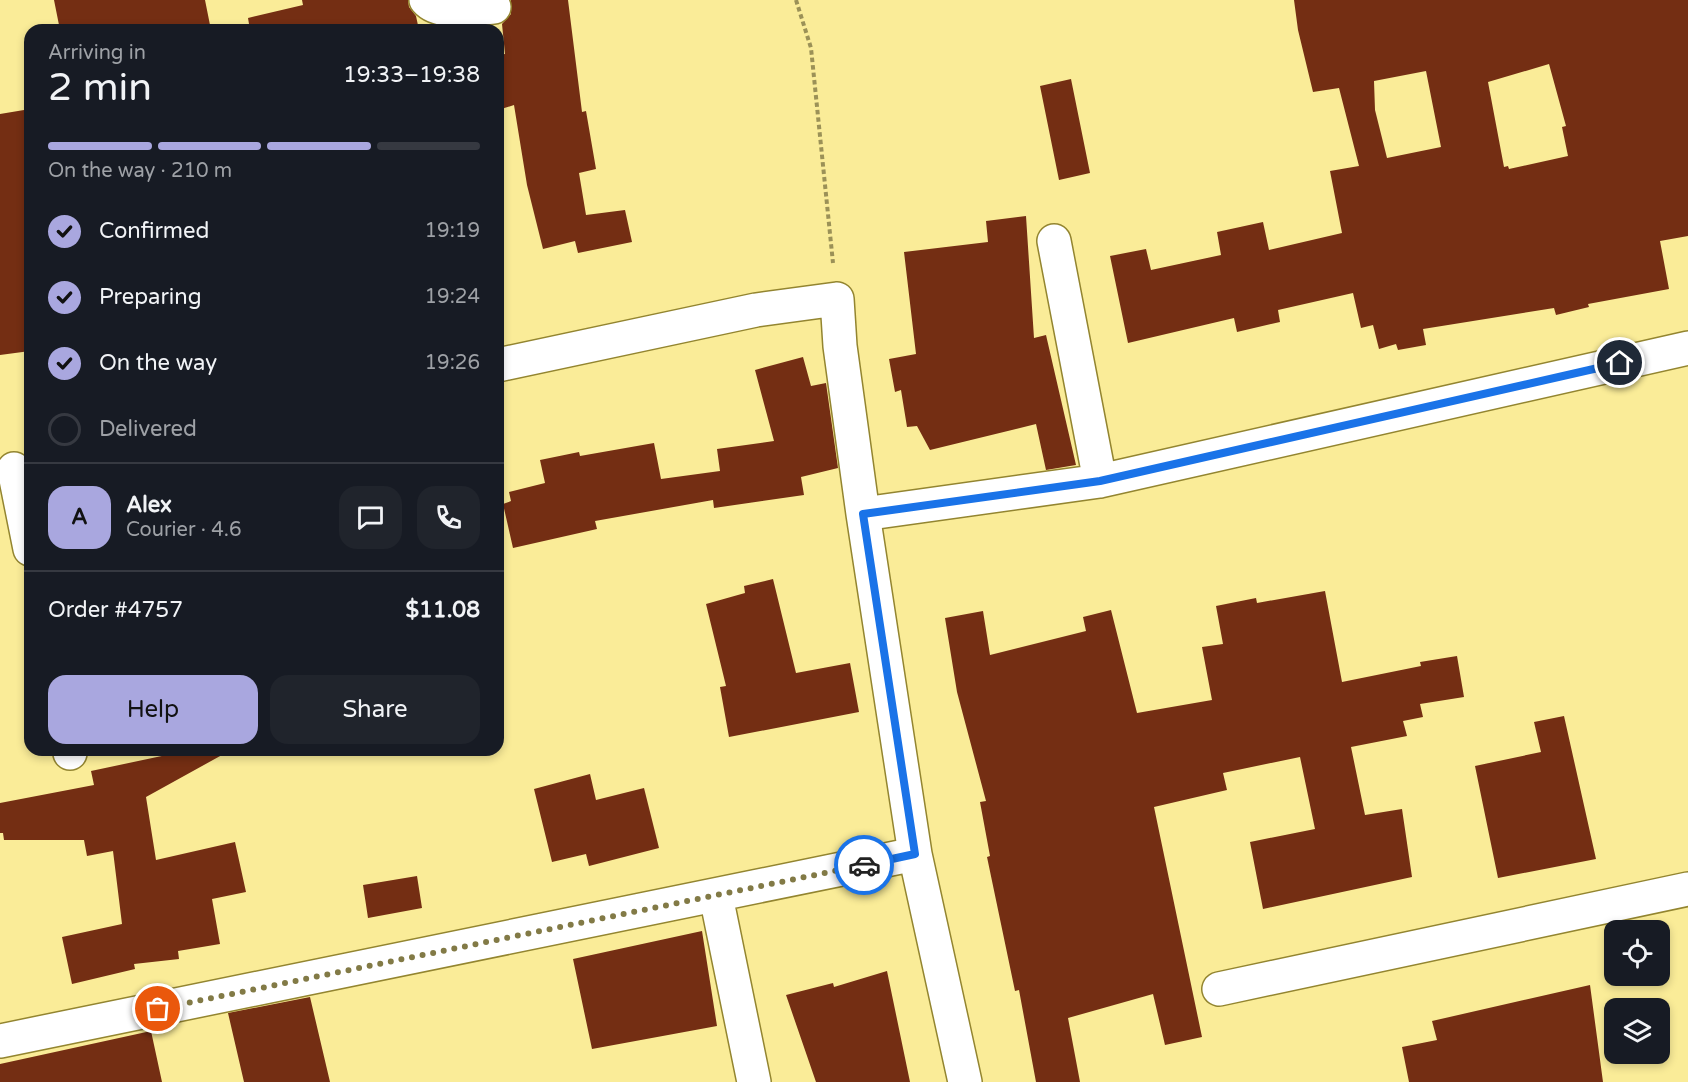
<!DOCTYPE html>
<html lang="en">
<head>
<meta charset="utf-8">
<style>
	body { margin:0; font-family:"Varela Round",sans-serif; background:#20242c; color:#f1f3f6; height:100vh; display:flex; flex-direction:column; font-size:22px; white-space:nowrap }
	* { box-sizing:border-box; margin:0 }
	p { font-size:20px; color:#9ea1a6 }
	.icon { flex:none; width:33px; height:33px; fill:none; stroke:currentColor; stroke-width:2; stroke-linecap:round; stroke-linejoin:round }
	.map { position:relative; flex:1; overflow:hidden }
	.drawer { position:absolute; left:24px; top:24px; width:480px; height:732px; display:flex; flex-direction:column; background:#171b24; border-radius:18px; box-shadow:0 3px 9px #0003 }
	.drawer>* { flex:none }
	.buttons { position:absolute; left:1604px; top:920px; display:grid; gap:12px }
	.buttons a { display:grid; place-items:center; width:66px; height:66px; border-radius:12px; background:#171b24; box-shadow:0 3px 9px #0003; font-size:30px }
	.pin { position:absolute; display:grid; place-items:center; width:51px; height:51px; color:#fff; margin:-26px; border:3px solid #fff; border-radius:50%; box-shadow:0 2px 6px #0007 }
	.courier { position:absolute; display:grid; place-items:center; width:60px; height:60px; margin:-30px; border:4px solid #1a73e8; border-radius:50%; background:#fff; color:#222; box-shadow:0 2px 8px #0007 }
	.headline em { font-style:normal; font-weight:600 }
	.headline div { display:flex; flex-direction:column-reverse }
	.headline { display:flex; align-items:center; justify-content:space-between; height:102px; padding:0 24px }
	h1 { font-size:39px; font-weight:600; line-height:45px }
	.bar { display:grid; grid-template-columns:repeat(4,1fr); gap:9px 6px; align-content:center; height:72px; padding:0 24px }
	.bar i { height:8px; border-radius:4px; background:#363941 }
	.bar .selected { background:#a9a7df }
	.bar p { grid-column:span 4 }
	.line { display:flex; align-items:center; gap:15px; padding:0 24px; border-top:2px solid #363941 }
	.line div { flex:1 }
	.round { display:grid; place-items:center; flex:none; width:63px; height:63px; border-radius:18px; background:#20242c }
	ol { padding:0 24px; list-style:none }
	li { display:flex; align-items:center; gap:18px; height:66px }
	li p { margin-inline-start:auto }
	li .icon { padding:6px; border-radius:50%; background:#a9a7df; color:#111; stroke-width:4 }
	li:last-child { color:#9ea1a6 }
	li i { width:33px; height:33px; border:3px solid #363941; border-radius:50% }
	.primary-button { display:flex; gap:12px; margin-top:auto; padding:12px 24px }
	.primary-button a { flex:1; height:69px; border-radius:18px; background:#a9a7df; color:#111; font-size:24px; font-weight:600; line-height:69px; text-align:center }
	.primary-button a+a { background:#20242c; color:#f1f3f6 }
	.map>svg:first-child { display:block }
	.building { fill:#742e13; fill-rule:evenodd }
	.lines { fill:none; stroke-linecap:round; stroke-linejoin:round }
	.minor-casing { stroke:#938530; stroke-width:36 }
	.path { stroke:#9b9157; stroke-width:4; stroke-dasharray:4.5 3; stroke-linecap:butt }
	.minor { stroke:#fff; stroke-width:33 }
	.done { stroke:#827a46; stroke-width:6; stroke-dasharray:0 10.8 }
	.route { stroke:#1a73e8; stroke-width:8 }
</style>
</head>
<body>
<div class="map">
<svg width="1688" height="1082" viewBox="0 0 1688 1082">
	<rect width="100%" height="100%" fill="#faec98"/>
	<path class="building" d="M54,0H205L211,30H60Z
		M302,0H408L409,7L416,16L419,30H250L248,18L303,5Z
		M511,0H568L582,112L586,111L596,169L579,173L586,215L625,210L632,242L578,253L575,241L543,249L527,185L514,105L498,110V55L505,54L502,24L511,14Z
		M1294,0H1688V236L1660,241L1669,289L1588,304L1589,307L1556,315L1554,308L1423,329L1426,345L1398,350L1396,344L1379,349L1373,325L1361,328L1353,293L1278,310L1280,322L1237,332L1234,318L1128,343L1110,256L1146,249L1151,270L1221,255L1217,232L1263,222L1269,250L1342,233L1330,171L1359,166L1339,88L1313,92L1298,30ZM1549,64L1566,126L1562,127L1568,156L1509,169L1508,166L1504,167L1488,82ZM1426,71L1441,147L1387,158L1375,110L1374,81Z
		M1071,79L1090,173L1059,180L1040,86Z
		M30,109V351L0,355V114Z
		M1026,216L1034,338L1046,335L1076,465L1046,470L1036,424L930,450L917,426L907,427L901,390L895,392L889,359L916,354L904,252L988,242L986,221Z
		M803,357L811,386L826,383L838,468L801,477L804,495L714,508L713,500L595,521L597,529L513,548L503,504L511,501L509,492L545,483L540,460L579,452L580,456L654,443L661,479L720,471L717,449L774,441L755,370Z
		M773,579L796,673L850,663L859,712L729,737L720,687L726,686L706,604L745,593L744,586Z
		M1325,591L1342,682L1421,666L1420,662L1457,656L1464,697L1420,704L1423,717L1403,721L1407,736L1351,747L1365,815L1402,809L1412,877L1263,909L1250,842L1315,829L1300,757L1223,773L1227,790L1154,807L1202,1037L1165,1045L1153,994L1068,1018L1080,1082H1036L1019,990L1015,991L987,857L990,856L980,802L986,801L957,692L945,618L983,611L990,655L1086,631L1083,617L1111,610L1137,713L1212,700L1202,647L1223,644L1216,606L1256,598L1257,603Z
		M1564,716L1596,859L1498,878L1475,766L1541,752L1534,722Z
		M190,750H231L146,797L156,860L235,842L246,892L212,899L220,944L178,951L179,959L134,964L135,969L72,984L62,937L122,924L113,851L87,856L84,840H4L3,833H0V803L94,785L91,771Z
		M590,774L596,800L644,788L659,848L589,866L586,854L552,862L534,789Z
		M417,876L422,908L368,918L363,885Z
		M702,931L717,1026L592,1049L573,959Z
		M887,971L910,1082H816L786,995L833,983L834,987Z
		M1590,985L1603,1082H1409L1402,1047L1437,1040L1432,1021Z
		M310,997L330,1082H244L228,1013Z
		M151,1031L162,1082H0V1064Z"/>
	<g class="lines">
		<g class="minor-casing">
			<path id="minor" d="M426,0C440,16 475,8 494,7
				M1054,241L1100,481
				M14,469L30,549
				M863,514L1100,481L1688,348
				M70,750V753
				M915,854L965,1082
				M716,896L754,1082
				M1219,989L1688,889
				M0,1041L915,854L863,514L840,346L837,299L756,310L498,365"/>
		</g>
		<path class="path" d="M796,0L811,48L833,263"/>
		<use href="#minor" class="minor"/>
	</g>
	<g class="lines">
		<path class="done" d="M158,1009L864,865"/>
		<path class="route" d="M864,865L915,854L863,514L1100,481L1620,363"/>
	</g>
</svg>
<div class="buttons">
<a><svg class="icon" aria-label="locate" viewBox="0 0 24 24"><circle cx="12" cy="12" r="6"/><path d="M12 2v4M12 18v4M2 12h4M18 12h4"/></svg></a>
<a><svg class="icon" aria-label="layers" viewBox="0 0 24 24"><path d="M12 4l9 5-9 5-9-5zM3 14l9 5 9-5"/></svg></a>
</div>
<div class="pin" style="left:158px;top:1009px;background:#ea580c"><svg class="icon" aria-label="bag" viewBox="0 0 24 24"><path d="M5 8h14l-1 12H6zM9 8a3 3 0 0 1 6 0"/></svg></div>
<div class="pin" style="left:1620px;top:363px;background:#1f2937"><svg class="icon" aria-label="home" viewBox="0 0 24 24"><path d="M3 11l9-7 9 7M6 9v11h12V9"/></svg></div>
<div class="courier" style="left:864px;top:865px"><svg class="icon" aria-label="car" viewBox="0 0 24 24"><path d="M5 17H2v-5l4-1 3-4h7l3 4 3 1v5h-3M9 17h6M6 11h13"/><circle cx="7" cy="17" r="2"/><circle cx="17" cy="17" r="2"/></svg></div>
<section class="drawer">
<div class="headline"><div><h1>2 min</h1><p>Arriving in</p></div><em>19:33–19:38</em></div>
<div class="bar"><i class="selected"></i><i class="selected"></i><i class="selected"></i><i></i><p>On the way · 210 m</p></div>
<ol>
<li><svg class="icon" aria-label="check" viewBox="0 0 24 24"><path d="M5 12l5 5 9-10"/></svg>Confirmed<p>19:19</p></li>
<li><svg class="icon" aria-label="check" viewBox="0 0 24 24"><path d="M5 12l5 5 9-10"/></svg>Preparing<p>19:24</p></li>
<li><svg class="icon" aria-label="check" viewBox="0 0 24 24"><path d="M5 12l5 5 9-10"/></svg>On the way<p>19:26</p></li>
<li><i></i>Delivered</li>
</ol>
<div class="line" style="height:108px"><b class="round" style="background:#a9a7df;color:#111">A</b><div><b>Alex</b><p>Courier · 4.6</p></div><a class="round"><svg class="icon" aria-label="chat" viewBox="0 0 24 24"><path d="M4 5h16v11H9l-5 4z"/></svg></a><a class="round"><svg class="icon" aria-label="phone" viewBox="0 0 24 24"><path d="M5 4h4l2 5-3 2q2 4 5 5l2-3 5 2v4C11 20 4 13 5 4z"/></svg></a></div>
<div class="line" style="height:78px"><div>Order #4757</div><b>$11.08</b></div>
<div class="primary-button"><a>Help</a><a>Share</a></div>
</section>
</div>
</body>
</html>
